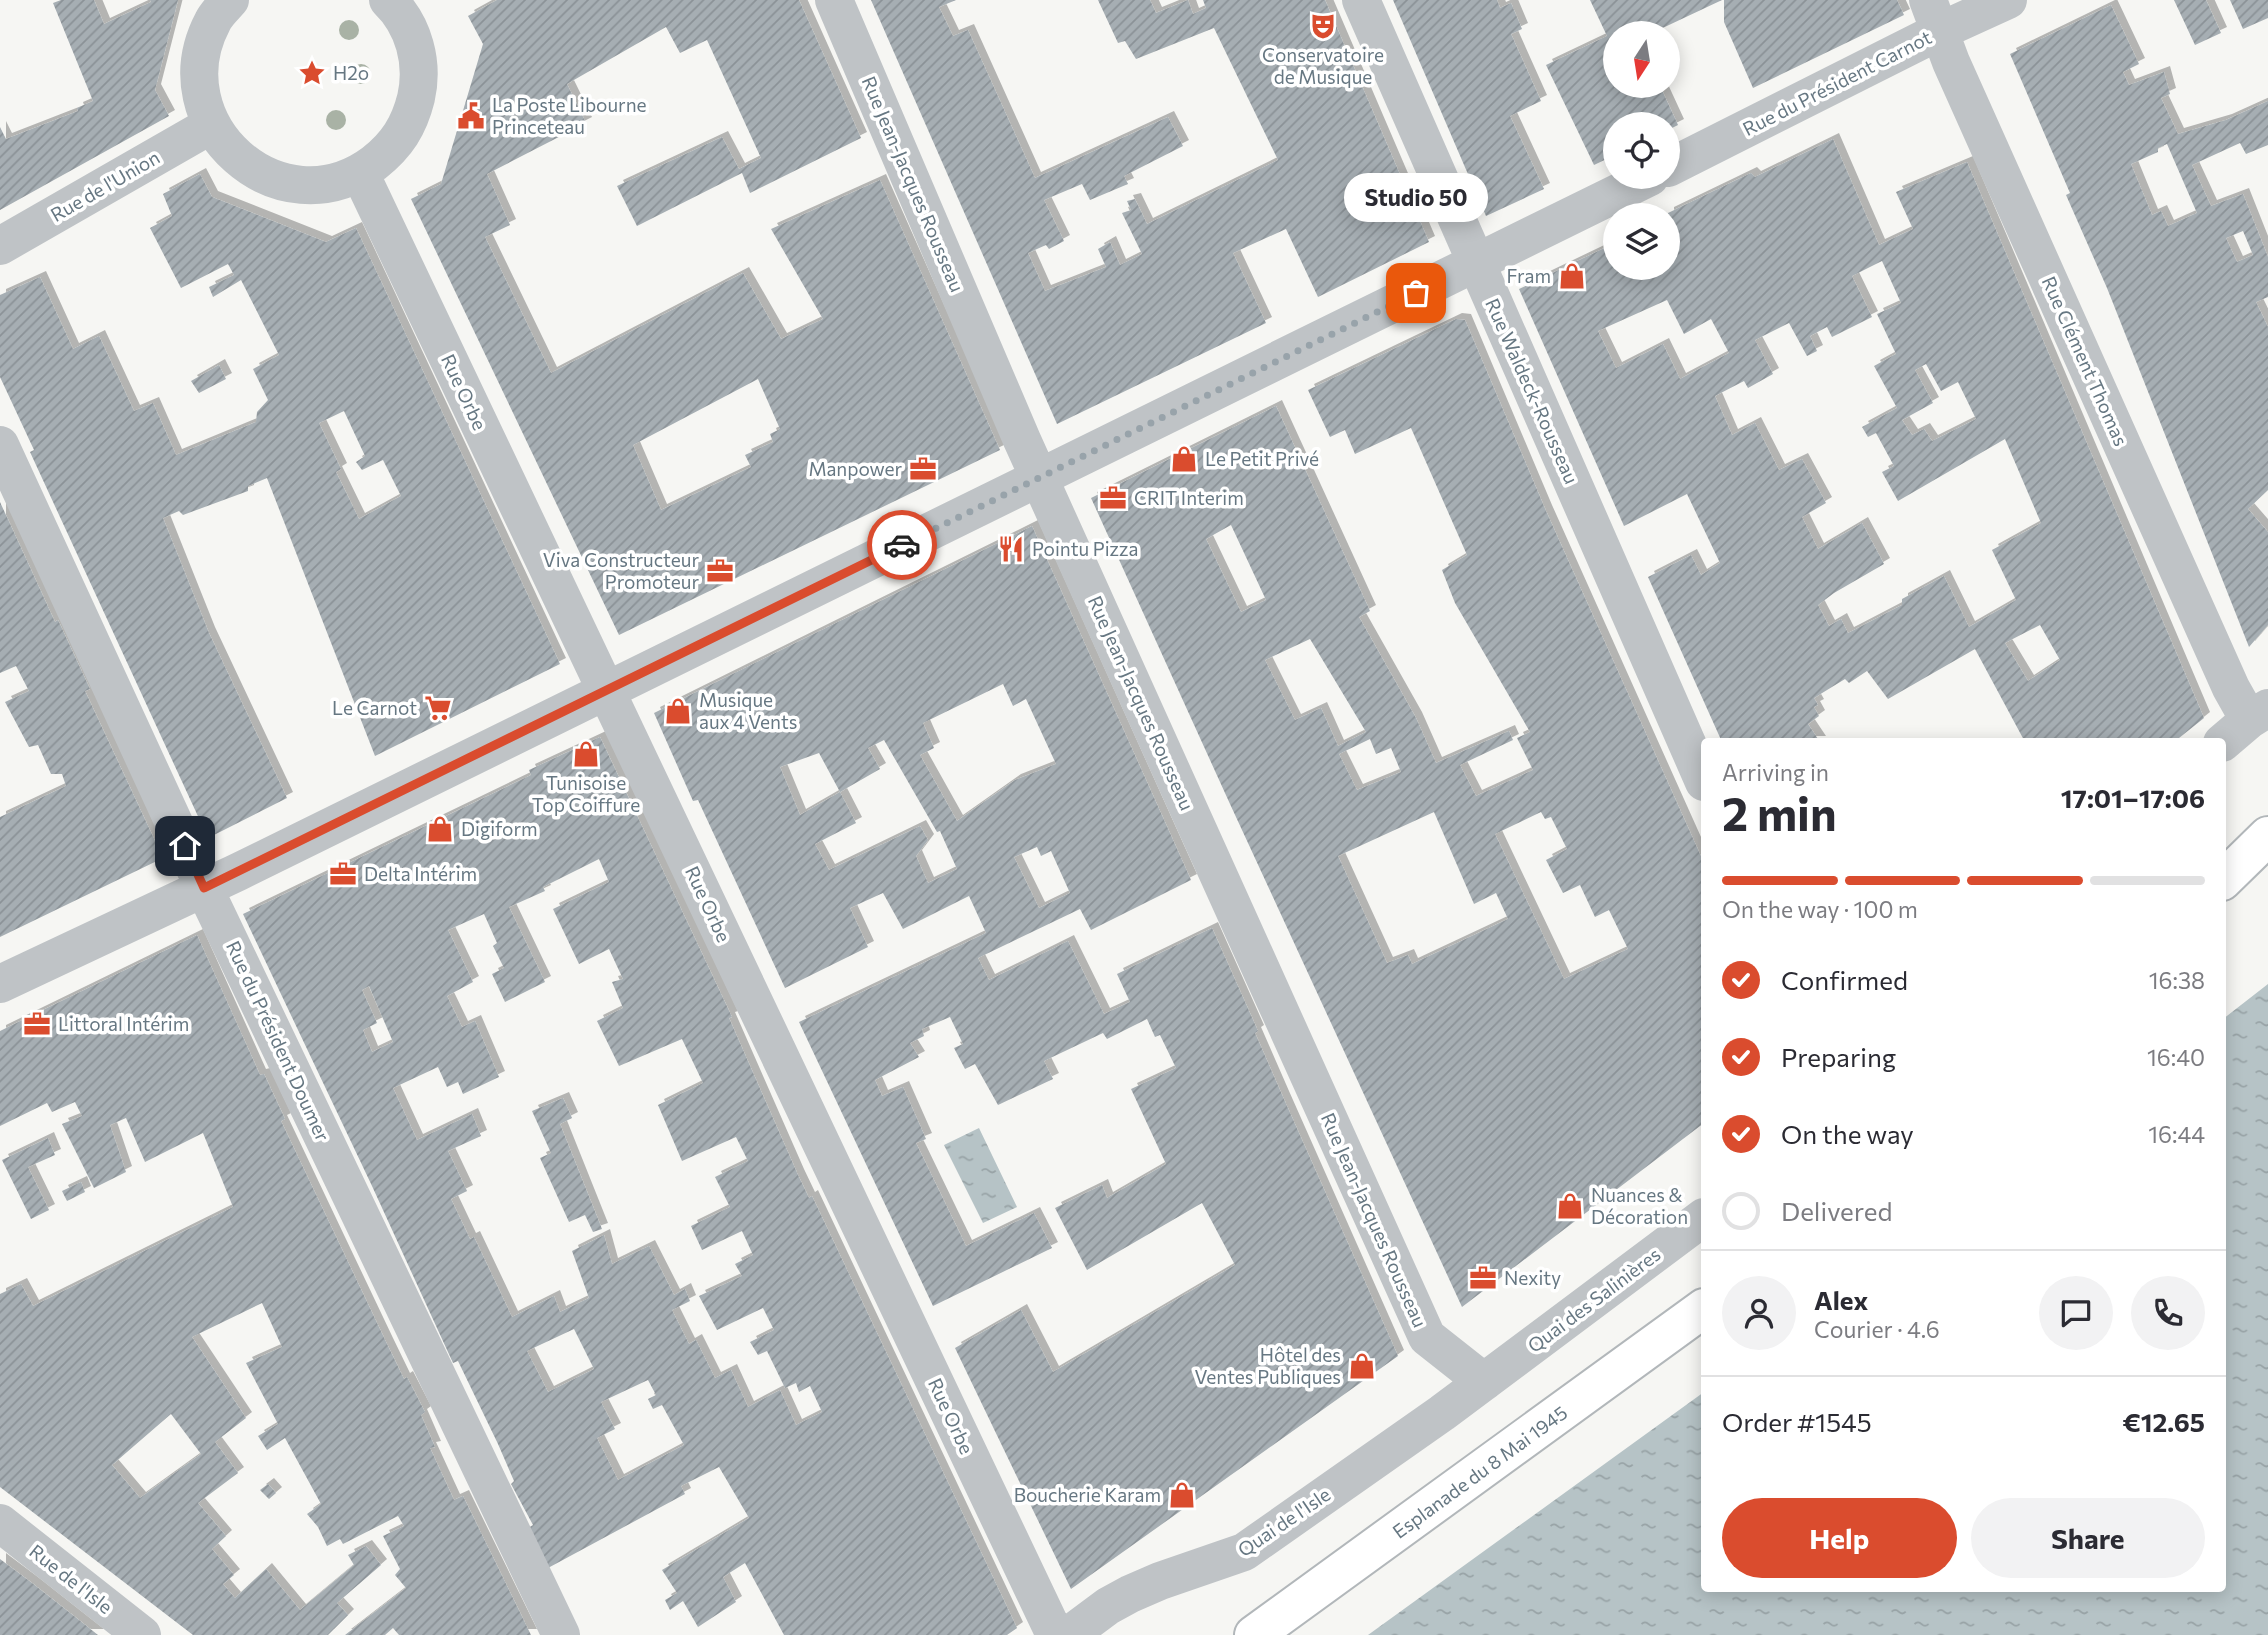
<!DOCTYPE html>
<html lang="en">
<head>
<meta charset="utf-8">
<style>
	body { margin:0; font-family:Commissioner,sans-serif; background:#f2f2f3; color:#2b2b33; height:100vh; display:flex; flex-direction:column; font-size:26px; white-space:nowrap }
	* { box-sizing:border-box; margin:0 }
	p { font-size:23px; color:#7c7c81 }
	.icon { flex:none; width:38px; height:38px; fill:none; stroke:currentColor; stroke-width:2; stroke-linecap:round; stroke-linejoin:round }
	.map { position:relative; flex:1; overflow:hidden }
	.side { position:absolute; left:1701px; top:738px; width:525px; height:854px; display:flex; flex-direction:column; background:#fff; border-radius:7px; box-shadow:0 4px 18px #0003 }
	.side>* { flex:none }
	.needle { width:46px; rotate:192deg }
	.controls { position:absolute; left:1603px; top:21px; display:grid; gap:14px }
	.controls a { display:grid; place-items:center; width:77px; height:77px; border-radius:50%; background:#fff; box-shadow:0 4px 18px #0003; font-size:35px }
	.pin { position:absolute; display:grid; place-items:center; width:60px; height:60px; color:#fff; margin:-30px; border-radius:14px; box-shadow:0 4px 10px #0006 }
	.courier { position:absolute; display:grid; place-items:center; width:70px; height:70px; margin:-35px; border:5px solid #da4c2e; border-radius:50%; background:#fff; color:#222; box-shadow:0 2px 9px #0007 }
	.bubble { position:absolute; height:49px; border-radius:24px; background:#fff; box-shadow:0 4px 18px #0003; font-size:23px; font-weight:700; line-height:49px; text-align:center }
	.summary em { font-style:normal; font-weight:700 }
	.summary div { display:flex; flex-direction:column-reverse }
	.summary { display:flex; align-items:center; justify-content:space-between; height:119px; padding:0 21px }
	h1 { font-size:46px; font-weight:700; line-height:52px }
	.bar { display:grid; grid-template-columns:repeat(4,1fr); gap:10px 7px; align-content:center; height:84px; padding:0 21px }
	.bar i { height:9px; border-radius:5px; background:#e1e1e2 }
	.bar .selected { background:#da4c2e }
	.bar p { grid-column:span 4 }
	.line { display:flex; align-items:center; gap:18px; padding:0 21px; border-top:2px solid #e1e1e2 }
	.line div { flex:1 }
	.round { display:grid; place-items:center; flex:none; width:74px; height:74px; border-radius:37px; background:#f2f2f3 }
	ol { padding:0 21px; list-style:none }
	li { display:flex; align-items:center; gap:21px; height:77px }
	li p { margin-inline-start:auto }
	li .icon { padding:7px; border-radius:50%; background:#da4c2e; color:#fff; stroke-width:4 }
	li:last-child { color:#7c7c81 }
	li i { width:38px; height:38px; border:4px solid #e1e1e2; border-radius:50% }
	.cta { display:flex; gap:14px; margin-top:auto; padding:14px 21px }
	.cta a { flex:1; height:80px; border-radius:42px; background:#da4c2e; color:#fff; font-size:28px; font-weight:700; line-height:80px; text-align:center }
	.cta a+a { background:#f2f2f3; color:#2b2b33 }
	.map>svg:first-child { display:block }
	.water { fill:url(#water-ripples) }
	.building { fill:url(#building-hatch); fill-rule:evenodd; filter:url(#shadow) }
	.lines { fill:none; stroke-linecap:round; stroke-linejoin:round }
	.major-casing { stroke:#b2b7ba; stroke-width:42 }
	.minor { stroke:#bfc3c6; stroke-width:38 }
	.major { stroke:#fff; stroke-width:38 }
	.tree { fill:#a9b2a5 }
	.done { stroke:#98a3aa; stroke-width:7; stroke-dasharray:0 12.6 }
	.route { stroke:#da4c2e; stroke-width:9 }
	.labels { text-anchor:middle; stroke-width:7; stroke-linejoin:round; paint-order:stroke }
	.poi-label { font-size:19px; fill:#667782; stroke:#fff; text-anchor:start }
	.street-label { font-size:19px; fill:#667782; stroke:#fff }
</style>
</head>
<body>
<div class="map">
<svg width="2268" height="1635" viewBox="0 0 2268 1635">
	<defs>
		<pattern id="water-ripples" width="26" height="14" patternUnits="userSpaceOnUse" patternTransform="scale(1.75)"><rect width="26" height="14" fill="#b6c3c6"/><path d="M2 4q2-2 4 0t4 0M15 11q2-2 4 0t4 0" fill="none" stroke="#98a3a6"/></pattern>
		<pattern id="building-hatch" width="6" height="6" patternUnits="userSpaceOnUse" patternTransform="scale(1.75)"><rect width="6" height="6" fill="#a6aeb3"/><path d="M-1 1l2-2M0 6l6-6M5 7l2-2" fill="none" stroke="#8b9297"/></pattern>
		<filter id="shadow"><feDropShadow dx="6" dy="-6" stdDeviation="0" flood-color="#0004"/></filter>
	</defs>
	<rect width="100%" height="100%" fill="#f6f6f3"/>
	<path class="water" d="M2268,984V1635H1368L1704,1392V1589H2222L2223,1019Z
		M979,1128L1017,1207L983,1223L944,1145Z"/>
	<path class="building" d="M61,0H94L104,24L151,2L150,0H178L155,90L169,116L0,210V127L6,139L78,111L77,108L93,101L53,3Z
		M497,0H799L861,138L750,193L742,173L637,226L617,186L722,137L739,169L761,158L707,40L680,53L666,27L567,84L586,123L487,174L510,225L485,237L551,373L743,273L781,339L823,319L771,229L880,180L1000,450L619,635L411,199L441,184L483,44L468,16ZM758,379L780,429L770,434L773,442L745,455L751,467L661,510L633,445Z
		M871,0H956L939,7L953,36L968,30L1035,178L1168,117L1183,146L1124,176L1128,184L1090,200L1082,184L1044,200L1064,241L1049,249L1046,245L1028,253L1045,291L1106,267L1098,249L1110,242L1120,265L1142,254L1122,213L1131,210L1127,201L1135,199L1147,224L1278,160L1214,28L1136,59L1125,41L1118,43L1098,0H1150L1156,13L1188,0L1193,14L1206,8L1203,0H1325L1429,242L1318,297L1286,229L1233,253L1266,323L1057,424Z
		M1393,0H1497L1500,8L1511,3L1522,29L1511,34L1541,101L1510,116L1544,189L1486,216Z
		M1590,0H1722L1652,33H1615V86H1660L1678,125L1668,130V124H1615V155L1594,165L1546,65L1607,36Z
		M1724,0H1897L1904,15L1753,88L1724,22Z
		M2174,0H2206L2221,33L2195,45Z
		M2230,0H2268V18L2243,29Z
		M2111,5L2139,64L2123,72L2129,85L2164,72L2170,94L2161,98L2178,134L2226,120L2268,101V145L2246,154L2240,143L2192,165L2211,206L2243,194L2268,257V297L2256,302L2268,327V490L2248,509L2268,532V625L2249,647L2107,288L2066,195L2070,193L2010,54ZM2167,144L2197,213L2168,226L2161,211L2152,215L2131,164L2158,152V148ZM2243,231L2253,255L2237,262L2226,238Z
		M1833,139L1879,245L1913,229L1896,192L1967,162L2204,718L2174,742H2025L1975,649L1888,699L1867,671L1849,683L1845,679L1814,698L1818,705L1814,707L1819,716L1808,724L1820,742H1722L1648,577L1691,555L1701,575L1720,563L1687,494L1624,526L1519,289L1615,243V268H1668V213L1751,173L1755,177ZM1882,261L1901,303L1877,314L1896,354L1874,366L1897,408L1862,427L1868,437L1876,433L1894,466L1882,472L1898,501L2005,439L2041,523L1992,550L2016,600L1969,627L1944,576L1902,599V605L1854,630L1848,633L1841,619L1829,626L1818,605L1834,593L1884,564L1862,523L1818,549L1802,517L1826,503L1802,459L1779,470L1755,423L1732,435L1715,396L1744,381L1748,388L1773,374L1755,340L1789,323L1807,356L1817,351L1810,336L1827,327L1832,337L1872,317L1852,276ZM1667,300L1684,334L1711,319L1729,353L1680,379L1663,344L1616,368L1598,331ZM1926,364L1941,391L1958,382L1976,419L1932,441L1924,429L1912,435L1902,420L1933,403L1915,370ZM2040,625L2060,660L2028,681L2005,643Z
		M200,174L212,197L326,242L356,228L560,664L375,756L267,478L248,486V491L183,515L179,511L163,518L209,633L287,798L208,838L30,452L34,450L0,377V295L40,277L73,349L99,336L134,411L153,403L176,455L256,422L257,412L268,400L253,369L279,355L241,280L213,297L209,287L234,275L228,264L181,288L150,228L172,216L163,194ZM344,411L365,456L356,462L362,470L383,460L401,496L359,519L336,472L341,469L319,423Z
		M1456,319L1465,320L1546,511L1704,863V1123L1462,1307L1230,804L1091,498L1276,406L1370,611L1359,617L1416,718L1436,763L1509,731L1513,740L1460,765L1476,796L1533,770L1517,738L1530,732L1455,603L1442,570L1467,555L1411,428L1355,454L1345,430L1330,437L1308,390ZM1231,525L1266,600L1241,612L1206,539ZM1310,639L1366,732L1338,746L1321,708L1295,720L1265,660ZM1370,739L1376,754L1391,748L1401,772L1357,790L1339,754ZM1434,812L1474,904L1496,893L1508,919L1412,964L1408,955L1387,963L1338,856ZM1541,812L1545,819L1551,817L1567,849L1546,860L1563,893L1580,885L1595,917L1609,910L1628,949L1564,979L1495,834Z
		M219,365L226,379L199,393L191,381Z
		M0,502L55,622L58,620L90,689L85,691L163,858L0,937V817L66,786L62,774H51L38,745L29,747L5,702L29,691L16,666L0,673Z
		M1032,526L1191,880L1091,930L1080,909L978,958L989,980L1068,941L1104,1014L1130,1002L1117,974L1212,928L1258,1031L1255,1033L1283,1097L1398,1356L1071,1589L955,1348L1021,1310L1053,1372L1235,1265L1202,1203L1087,1270L1055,1208L1102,1185L1107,1198L1166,1164L1131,1089L1176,1068L1160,1035L1155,1037L1147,1019L1107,1039L1103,1033L1044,1061L1053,1079L998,1105L975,1064L965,1069L954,1048L963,1044L950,1017L922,1029L924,1036L910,1043L919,1057L875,1080L882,1096L903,1087L926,1139L916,1143L966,1246L1034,1213L1052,1248L933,1306L799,1022L986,933L969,896L903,929L883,893L850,908L868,947L785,988L698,800L693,801L654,713ZM1003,684L1013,706L1026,699L1056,764L1015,780L957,821L920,755L934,748L923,723ZM884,740L937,832L940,831L957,869L928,883L916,856L928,840L920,826L829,870L815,844L856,823L840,792L800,815L780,767L819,753L840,792L880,769L868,748ZM1037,847L1041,856L1051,851L1070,893L1039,908L1014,857Z
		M600,737L732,1017L729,1018L798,1175L809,1198L812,1196L1017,1628L1007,1635H784L745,1563L723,1577L736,1602L698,1627L683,1601L670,1610L665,1600L677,1593L662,1570L749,1518L719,1467L681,1486L685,1494L548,1568L528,1528L533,1525L511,1484L514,1481L498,1444L458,1361L453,1363L372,1186L243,914L531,775L529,770ZM599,859L609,882L553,909L579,964L609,949L623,979L612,982L623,1008L597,1021L619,1066L682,1039L703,1083L658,1105L682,1161L736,1137L748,1161L715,1177L730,1207L691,1226L702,1250L742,1231L753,1255L735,1264L742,1276L699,1296L717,1330L763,1308L774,1330L750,1342L758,1355L767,1351L785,1388L796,1383L799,1392L810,1386L822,1412L796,1425L780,1390L748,1407L731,1370L715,1378L696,1340L689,1344L672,1310L690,1301L685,1289L674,1295L649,1246L612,1264L604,1235L572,1251L589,1298L560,1312L554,1296L512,1317L474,1237L470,1239L451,1199L467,1191L448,1151L481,1136L472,1114L417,1140L393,1088L438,1067L447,1087L458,1082L463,1094L499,1077L475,1021L462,1027L447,996L473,982L448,930L484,914L497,943L493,946L504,968L492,974L505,1002L545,982L509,907L545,891L543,887ZM369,986L393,1042L372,1052L363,1030L377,1023L362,990ZM574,1329L594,1369L548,1392L527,1351ZM648,1380L656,1395L648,1399L653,1409L662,1405L684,1445L618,1480L597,1438L615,1429L601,1402Z
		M197,935L260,1075L264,1074L285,1119L281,1121L387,1344L404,1379L407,1377L425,1412L421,1415L435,1447L430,1448L454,1500L463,1496L531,1635H399L393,1628L385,1635H345L406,1588L395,1575L400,1569L383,1536L404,1526L398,1516L343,1544L340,1539L327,1546L318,1527L307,1514L321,1504L285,1438L267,1450L258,1436L278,1424L246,1363L282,1347L262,1303L192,1337L246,1418L215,1442L238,1473L198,1503L226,1536L212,1549L234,1575L223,1584L235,1598L266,1569L300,1610L354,1565L348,1555L366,1546L381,1565L337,1603L348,1615L328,1635H193L0,1487V1294L21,1284L33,1306L233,1207L203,1133L145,1162L126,1118L110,1125L126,1172L94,1188L62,1124L82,1116L75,1102L52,1112L47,1103L0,1126V1031ZM171,1414L201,1454L140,1498L112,1465Z
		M563,1098L572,1118L560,1124L602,1229L593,1232L585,1215L569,1222L540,1158L551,1153L532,1111Z
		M48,1138L55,1155L28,1167L49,1210L31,1219L2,1160Z
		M81,1182L85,1192L67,1201L62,1191Z
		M268,1484L276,1493L269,1499L260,1490Z
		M0,1559L32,1583L98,1635H0Z"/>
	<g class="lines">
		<g class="major-casing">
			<path id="major" d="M2222,881L2268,836
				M1254,1635L1704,1308"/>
		</g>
		<path class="minor" d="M230,0C224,7 217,13 213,21C158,124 280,233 374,163C397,145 409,126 416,98C424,63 414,25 388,0
			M834,0L1022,440L1427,1337L1484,1382
			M1361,0L1704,782
			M1928,0L1951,62L2231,688L2249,720
			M1668,168L1940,31L2008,0
			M360,173L1055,1635
			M0,246L211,125
			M0,445L204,888L561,1635
			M2222,743L2249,720L2268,708
			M0,984L238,872L1650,177
			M0,1523L142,1635
			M1069,1635L1108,1606L1130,1594L1160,1581L1244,1552L1442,1413L1704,1217"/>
		<use href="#major" class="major"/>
	</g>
	<g class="tree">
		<circle cx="349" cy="30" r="10"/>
		<circle cx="361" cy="74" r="10"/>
		<circle cx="336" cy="120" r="10"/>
	</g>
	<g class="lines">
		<path class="done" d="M902,545L1416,293"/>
		<path class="route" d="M185,846L204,888L902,545"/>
	</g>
	<defs>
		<g id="theatre-bare" transform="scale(2.1)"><path d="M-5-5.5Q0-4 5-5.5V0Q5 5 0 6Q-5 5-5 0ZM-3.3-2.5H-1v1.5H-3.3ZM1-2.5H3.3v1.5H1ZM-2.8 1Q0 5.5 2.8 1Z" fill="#da4c2e" stroke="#fff" stroke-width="2.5" paint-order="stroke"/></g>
		<g id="sight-bare" transform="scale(2.1)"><path d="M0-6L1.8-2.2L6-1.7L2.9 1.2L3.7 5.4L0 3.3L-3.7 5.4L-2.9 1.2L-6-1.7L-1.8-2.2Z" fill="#da4c2e" stroke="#fff" stroke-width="2.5" paint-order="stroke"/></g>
		<g id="civic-bare" transform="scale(2.1)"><path d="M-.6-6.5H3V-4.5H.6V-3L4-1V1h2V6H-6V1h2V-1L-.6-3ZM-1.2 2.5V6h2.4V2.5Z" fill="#da4c2e" stroke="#fff" stroke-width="2.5" paint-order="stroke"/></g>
		<g id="shop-bare" transform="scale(2.1)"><path d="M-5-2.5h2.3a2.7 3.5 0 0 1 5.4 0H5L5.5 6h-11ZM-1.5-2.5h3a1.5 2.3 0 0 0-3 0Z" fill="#da4c2e" stroke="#fff" stroke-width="2.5" paint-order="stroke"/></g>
		<g id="office-bare" transform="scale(2.1)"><path d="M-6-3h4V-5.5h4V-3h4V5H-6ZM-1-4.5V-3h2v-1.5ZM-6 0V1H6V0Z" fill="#da4c2e" stroke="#fff" stroke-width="2.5" paint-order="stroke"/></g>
		<g id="restaurant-bare" transform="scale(2.1)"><path d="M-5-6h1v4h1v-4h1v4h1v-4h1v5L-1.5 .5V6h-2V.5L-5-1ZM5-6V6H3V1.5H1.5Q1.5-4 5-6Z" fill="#da4c2e" stroke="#fff" stroke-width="2.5" paint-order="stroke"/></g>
		<g id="supermarket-bare" transform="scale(2.1)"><path d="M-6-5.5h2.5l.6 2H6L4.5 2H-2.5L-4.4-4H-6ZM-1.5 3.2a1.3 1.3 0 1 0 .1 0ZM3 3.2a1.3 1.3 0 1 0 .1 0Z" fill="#da4c2e" stroke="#fff" stroke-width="2.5" paint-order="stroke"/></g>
	</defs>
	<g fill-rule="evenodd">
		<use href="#theatre-bare" x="1323" y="26"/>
		<use href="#sight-bare" x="312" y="73"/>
		<use href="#civic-bare" x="471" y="116"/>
		<use href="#shop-bare" x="1572" y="276"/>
		<use href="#shop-bare" x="1184" y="459"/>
		<use href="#office-bare" x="923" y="469"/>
		<use href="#office-bare" x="1113" y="498"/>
		<use href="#restaurant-bare" x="1011" y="549"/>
		<use href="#office-bare" x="720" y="571"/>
		<use href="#supermarket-bare" x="438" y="708"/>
		<use href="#shop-bare" x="678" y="711"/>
		<use href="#shop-bare" x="586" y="754"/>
		<use href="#shop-bare" x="440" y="829"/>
		<use href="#office-bare" x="343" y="874"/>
		<use href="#office-bare" x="37" y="1024"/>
		<use href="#shop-bare" x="1570" y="1206"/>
		<use href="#office-bare" x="1483" y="1278"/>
		<use href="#shop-bare" x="1362" y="1366"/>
		<use href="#shop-bare" x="1182" y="1495"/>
	</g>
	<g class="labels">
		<g class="poi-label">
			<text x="1323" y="62" text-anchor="middle">Conservatoire<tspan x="1323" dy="22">de Musique</tspan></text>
			<text x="333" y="80">H2o</text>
			<text x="492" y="112">La Poste Libourne<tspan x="492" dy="22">Princeteau</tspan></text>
			<text x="1551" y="283" text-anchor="end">Fram</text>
			<text x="1205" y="466">Le Petit Privé</text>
			<text x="902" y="476" text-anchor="end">Manpower</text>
			<text x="1134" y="505">CRIT Interim</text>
			<text x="1032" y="556">Pointu Pizza</text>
			<text x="699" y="567" text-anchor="end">Viva Constructeur<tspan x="699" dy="22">Promoteur</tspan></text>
			<text x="699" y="707">Musique<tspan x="699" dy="22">aux 4 Vents</tspan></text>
			<text x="417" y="715" text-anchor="end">Le Carnot</text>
			<text x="586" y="790" text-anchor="middle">Tunisoise<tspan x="586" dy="22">Top Coiffure</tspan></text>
			<text x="461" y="836">Digiform</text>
			<text x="364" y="881">Delta Intérim</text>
			<text x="58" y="1031">Littoral Intérim</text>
			<text x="1591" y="1202">Nuances &amp;<tspan x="1591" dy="22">Décoration</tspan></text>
			<text x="1504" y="1285">Nexity</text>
			<text x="1341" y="1362" text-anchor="end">Hôtel des<tspan x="1341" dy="22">Ventes Publiques</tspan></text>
			<text x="1161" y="1502" text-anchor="end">Boucherie Karam</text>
		</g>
		<g class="street-label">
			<text transform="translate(1837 83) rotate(-27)" y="7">Rue du Président Carnot</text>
			<text transform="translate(913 184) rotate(67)" y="7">Rue Jean-Jacques Rousseau</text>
			<text transform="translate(105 186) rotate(-30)" y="7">Rue de l'Union</text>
			<text transform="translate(2085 361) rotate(66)" y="7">Rue Clément Thomas</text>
			<text transform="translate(1532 391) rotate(66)" y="7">Rue Waldeck-Rousseau</text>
			<text transform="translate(464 392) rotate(65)" y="7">Rue Orbe</text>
			<text transform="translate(1141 703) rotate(66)" y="7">Rue Jean-Jacques Rousseau</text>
			<text transform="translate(708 904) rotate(65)" y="7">Rue Orbe</text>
			<text transform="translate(278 1041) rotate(65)" y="7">Rue du Président Doumer</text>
			<text transform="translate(1374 1220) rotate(66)" y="7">Rue Jean-Jacques Rousseau</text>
			<text transform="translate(1594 1300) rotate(-37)" y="7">Quai des Salinières</text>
			<text transform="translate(951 1416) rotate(65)" y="7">Rue Orbe</text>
			<text transform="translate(1480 1472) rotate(-36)" y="7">Esplanade du 8 Mai 1945</text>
			<text transform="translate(1284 1522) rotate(-34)" y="7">Quai de l'Isle</text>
			<text transform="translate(71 1579) rotate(38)" y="7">Rue de l'Isle</text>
		</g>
	</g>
</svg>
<div class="controls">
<a><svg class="needle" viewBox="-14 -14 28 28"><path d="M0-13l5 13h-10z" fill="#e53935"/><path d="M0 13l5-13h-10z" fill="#7c7c81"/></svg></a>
<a><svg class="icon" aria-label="locate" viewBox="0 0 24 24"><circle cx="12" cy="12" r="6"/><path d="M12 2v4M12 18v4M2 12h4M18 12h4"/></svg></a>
<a><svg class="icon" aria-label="layers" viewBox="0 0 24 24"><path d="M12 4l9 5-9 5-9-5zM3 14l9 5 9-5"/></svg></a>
</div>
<div class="pin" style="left:1416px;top:293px;background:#ea580c"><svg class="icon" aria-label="bag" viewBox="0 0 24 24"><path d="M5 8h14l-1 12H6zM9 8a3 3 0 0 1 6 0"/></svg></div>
<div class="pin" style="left:185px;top:846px;background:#1f2937"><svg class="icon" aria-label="home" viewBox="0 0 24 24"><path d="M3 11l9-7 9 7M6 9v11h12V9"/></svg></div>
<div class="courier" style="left:902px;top:545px"><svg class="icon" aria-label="car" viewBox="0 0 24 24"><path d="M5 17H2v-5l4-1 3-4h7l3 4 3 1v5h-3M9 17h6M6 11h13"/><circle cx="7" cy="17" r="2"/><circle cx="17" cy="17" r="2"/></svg></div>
<div class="bubble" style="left:1344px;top:173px;width:144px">Studio 50</div>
<section class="side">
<div class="summary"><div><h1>2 min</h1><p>Arriving in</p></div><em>17:01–17:06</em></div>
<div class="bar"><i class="selected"></i><i class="selected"></i><i class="selected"></i><i></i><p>On the way · 100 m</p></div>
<ol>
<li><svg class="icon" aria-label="check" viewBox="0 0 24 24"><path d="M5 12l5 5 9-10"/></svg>Confirmed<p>16:38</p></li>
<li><svg class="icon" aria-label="check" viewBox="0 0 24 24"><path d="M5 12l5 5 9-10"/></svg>Preparing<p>16:40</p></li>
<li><svg class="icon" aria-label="check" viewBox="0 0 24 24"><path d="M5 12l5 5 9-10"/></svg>On the way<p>16:44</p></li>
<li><i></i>Delivered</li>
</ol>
<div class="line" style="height:126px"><a class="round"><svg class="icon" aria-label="person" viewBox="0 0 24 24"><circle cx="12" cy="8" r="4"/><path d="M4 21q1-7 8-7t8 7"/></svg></a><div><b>Alex</b><p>Courier · 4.6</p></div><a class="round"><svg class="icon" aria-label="chat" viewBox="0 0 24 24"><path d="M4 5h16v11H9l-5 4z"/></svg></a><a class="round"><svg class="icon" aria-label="phone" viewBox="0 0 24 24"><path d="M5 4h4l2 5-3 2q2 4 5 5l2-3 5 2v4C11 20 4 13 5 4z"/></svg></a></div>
<div class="line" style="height:91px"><div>Order #1545</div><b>€12.65</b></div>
<div class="cta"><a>Help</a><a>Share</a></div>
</section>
</div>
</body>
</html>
